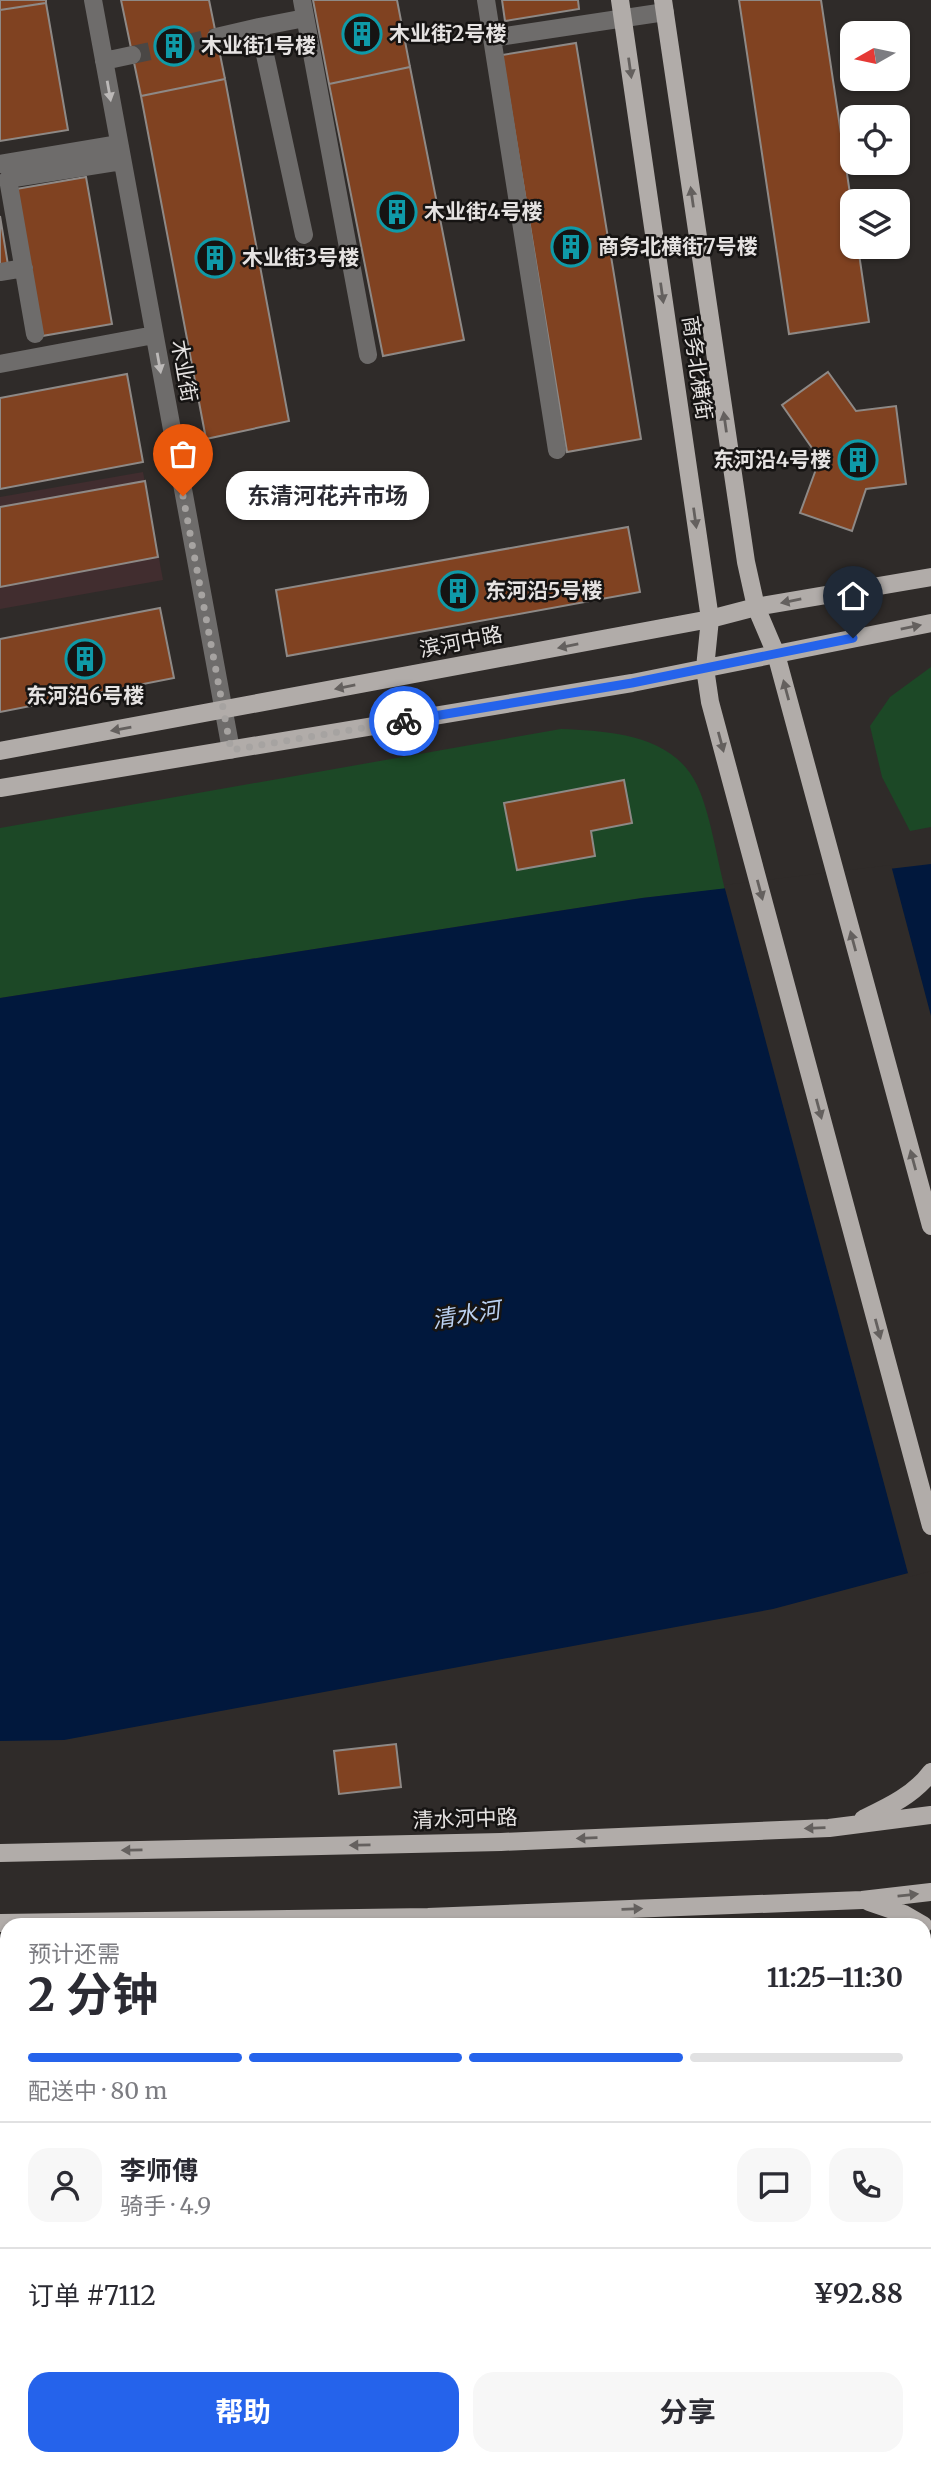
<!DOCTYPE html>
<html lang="zh">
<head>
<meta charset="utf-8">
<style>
	body { margin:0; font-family:Merriweather,"Noto Sans SC",serif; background:#f7f7f7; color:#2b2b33; height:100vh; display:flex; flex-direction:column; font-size:26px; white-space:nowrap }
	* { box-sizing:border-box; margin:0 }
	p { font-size:23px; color:#7c7c81 }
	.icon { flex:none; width:38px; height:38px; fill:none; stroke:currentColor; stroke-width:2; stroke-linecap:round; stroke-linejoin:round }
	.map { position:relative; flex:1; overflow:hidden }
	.panel { position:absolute; left:0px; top:1918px; width:931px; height:548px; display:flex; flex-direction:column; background:#fff; border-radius:21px 21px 0 0; box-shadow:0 2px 5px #0004 }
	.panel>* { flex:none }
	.needle { width:46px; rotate:261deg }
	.fabs { position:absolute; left:840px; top:21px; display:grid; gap:14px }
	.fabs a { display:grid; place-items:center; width:70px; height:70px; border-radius:14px; background:#fff; box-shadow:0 2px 5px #0004; font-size:35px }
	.pin { position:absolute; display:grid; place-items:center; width:60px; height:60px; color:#fff; margin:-72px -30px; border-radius:50% 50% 50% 0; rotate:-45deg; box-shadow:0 0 7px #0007 }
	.pin .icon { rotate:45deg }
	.courier { position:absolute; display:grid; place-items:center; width:70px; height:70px; margin:-35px; border:5px solid #2563eb; border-radius:50%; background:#fff; color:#222; box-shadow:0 2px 9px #0007 }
	.bubble { position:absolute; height:49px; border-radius:21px; background:#fff; box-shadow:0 2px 5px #0004; font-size:23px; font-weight:700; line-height:49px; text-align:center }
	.summary em { font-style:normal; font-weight:700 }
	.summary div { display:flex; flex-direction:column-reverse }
	.summary { display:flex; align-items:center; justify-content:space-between; height:119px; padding:0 28px }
	h1 { font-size:46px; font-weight:700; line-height:52px }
	.bar { display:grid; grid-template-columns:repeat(4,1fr); gap:10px 7px; align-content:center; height:84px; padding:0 28px }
	.bar i { height:9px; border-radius:5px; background:#e1e1e2 }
	.bar .current { background:#2563eb }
	.bar p { grid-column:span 4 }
	.line { display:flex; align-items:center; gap:18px; padding:0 28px; border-top:2px solid #e1e1e2 }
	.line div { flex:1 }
	.round { display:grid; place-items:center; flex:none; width:74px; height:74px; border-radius:21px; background:#f7f7f7 }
	.cta { display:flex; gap:14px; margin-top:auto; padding:14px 28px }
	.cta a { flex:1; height:80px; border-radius:21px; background:#2563eb; color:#fff; font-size:28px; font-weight:700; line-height:80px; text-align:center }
	.cta a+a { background:#f7f7f7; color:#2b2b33 }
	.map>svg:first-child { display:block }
	.commercial { fill:#412d2f }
	.green { fill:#1c4826 }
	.water { fill:#01183d }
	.pier { fill:#2f2b29 }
	.building { fill:#804221; stroke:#8e8986; stroke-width:2 }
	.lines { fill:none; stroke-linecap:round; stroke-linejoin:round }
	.minor-tunnel { stroke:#4a4745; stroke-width:18; stroke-dasharray:18 9; stroke-linecap:butt }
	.minor { stroke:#6e6c6b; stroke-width:18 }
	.major { stroke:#b1aca9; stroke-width:18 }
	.oneway { fill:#64605e }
	.oneway2 { fill:#bcb9b8 }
	.done { stroke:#a6a3a1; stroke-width:7; stroke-dasharray:0 12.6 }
	.route { stroke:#2563eb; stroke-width:9 }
	.labels { text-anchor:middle; stroke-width:5; stroke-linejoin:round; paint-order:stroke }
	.poi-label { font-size:21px; font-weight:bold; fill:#e6e3e2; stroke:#161413; text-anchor:start }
	.street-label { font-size:21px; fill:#e6e3e2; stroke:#161413 }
	.water-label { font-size:23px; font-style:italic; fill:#bbd1f1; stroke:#161413 }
</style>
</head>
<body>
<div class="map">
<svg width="931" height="2465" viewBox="0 0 931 2465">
	<rect width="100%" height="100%" fill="#2f2b29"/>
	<path class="commercial" d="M143,472L163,580L0,609V497Z"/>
	<path class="green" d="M931,667V827L910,831L882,777L870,726L890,697Z
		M561,729C609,731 673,734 697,785C710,812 717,859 725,889L642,898L0,998V828Z"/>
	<path class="water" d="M931,864V1567L773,1609L64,1740L0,1741V998L642,898Z"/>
	<path class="pier" d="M891,865L931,1016V1571L909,1577L724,885Z"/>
	<path class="building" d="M0,0H46V3L0,10Z
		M121,0H209L225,79L141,96Z
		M313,0H397L410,67L329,84Z
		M502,0H578L579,9L505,21Z
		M739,0H821L852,207V247H858L869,322L789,334Z
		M46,3L68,130L0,141V10Z
		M576,43L641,439L567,452L502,55Z
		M410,67L464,340L383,356L329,84Z
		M225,79L289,421L206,439L141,96Z
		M86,177L112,324L42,336L16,189Z
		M0,216L8,265L0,266Z
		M828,372L856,411L896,406L906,484L866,489L852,531L800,513L815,472L812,448L782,405Z
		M127,374L143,462L0,489V398Z
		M145,481L158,557L0,587V507Z
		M628,527L640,592L287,656L276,590Z
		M160,608L174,678L0,712V639Z
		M624,780L632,823L591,831L595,856L517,870L504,803Z
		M396,1744L401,1787L339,1794L334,1751Z"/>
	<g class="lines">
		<path class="minor-tunnel" d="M132,55L216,37"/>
		<path class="minor" d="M93,0L231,750
			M302,0L368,355
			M486,0L557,450
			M259,27L305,18
			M216,37L259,27L304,235
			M492,38L665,12
			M104,61L132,55
			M0,164L119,144
			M0,272L24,268
			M35,334L8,179L122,161
			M0,364L154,335
			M0,2241L7,2240"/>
		<path class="major" d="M620,0L710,619L705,668L710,702L931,1526
			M663,0L746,562L756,607L776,654L931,1226
			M0,751L710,619L756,607L931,577
			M0,788L632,683L931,623
			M863,1819C888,1807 914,1795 931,1772
			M0,1853L501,1842L829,1828L931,1815
			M869,1902L904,1914L923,1925
			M0,1923L428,1917L862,1900L931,1892"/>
	</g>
	<defs><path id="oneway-solid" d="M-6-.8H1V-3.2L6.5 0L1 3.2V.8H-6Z" transform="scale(1.75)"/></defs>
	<g class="oneway">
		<use href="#oneway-solid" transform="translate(630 68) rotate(82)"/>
		<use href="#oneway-solid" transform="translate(692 197) rotate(-98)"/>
		<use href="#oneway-solid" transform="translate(662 293) rotate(82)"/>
		<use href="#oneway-solid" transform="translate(725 422) rotate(-98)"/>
		<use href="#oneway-solid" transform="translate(695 518) rotate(82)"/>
		<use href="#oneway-solid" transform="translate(791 601) rotate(169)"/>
		<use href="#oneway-solid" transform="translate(911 627) rotate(-11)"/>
		<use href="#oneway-solid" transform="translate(568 646) rotate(169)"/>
		<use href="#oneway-solid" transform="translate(345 687) rotate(169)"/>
		<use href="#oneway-solid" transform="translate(786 690) rotate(-105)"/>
		<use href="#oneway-solid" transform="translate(121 729) rotate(170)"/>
		<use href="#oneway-solid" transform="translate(721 742) rotate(75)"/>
		<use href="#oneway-solid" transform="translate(760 890) rotate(75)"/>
		<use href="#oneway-solid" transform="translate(853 941) rotate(-105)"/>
		<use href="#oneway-solid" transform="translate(819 1109) rotate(75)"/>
		<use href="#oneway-solid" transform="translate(913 1160) rotate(-105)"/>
		<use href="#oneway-solid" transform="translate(878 1329) rotate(75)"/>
		<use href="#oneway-solid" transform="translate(815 1828) rotate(178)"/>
		<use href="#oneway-solid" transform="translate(587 1838) rotate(178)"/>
		<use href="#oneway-solid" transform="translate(360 1845) rotate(179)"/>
		<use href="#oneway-solid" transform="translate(132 1850) rotate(179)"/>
		<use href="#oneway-solid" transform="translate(908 1895) rotate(-6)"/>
		<use href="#oneway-solid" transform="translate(632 1909) rotate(-2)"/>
	</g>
	<g class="oneway2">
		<use href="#oneway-solid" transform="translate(109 91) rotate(80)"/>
		<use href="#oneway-solid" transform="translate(159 363) rotate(80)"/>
	</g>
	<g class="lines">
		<path class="done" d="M183,496L231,750L404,721"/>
		<path class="route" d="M404,721L632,683L853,638"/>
	</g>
	<defs>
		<g id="building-ring" transform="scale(2.0125)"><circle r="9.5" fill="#161413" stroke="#0f9aa8" stroke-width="1.5"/><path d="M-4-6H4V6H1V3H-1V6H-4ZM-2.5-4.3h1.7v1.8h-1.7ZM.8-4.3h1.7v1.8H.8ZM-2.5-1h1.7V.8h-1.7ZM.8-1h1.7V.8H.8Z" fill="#0f9aa8"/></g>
	</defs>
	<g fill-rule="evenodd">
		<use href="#building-ring" x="362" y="34"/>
		<use href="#building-ring" x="174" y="46"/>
		<use href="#building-ring" x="397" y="212"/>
		<use href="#building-ring" x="571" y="247"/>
		<use href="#building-ring" x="215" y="258"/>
		<use href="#building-ring" x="858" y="460"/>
		<use href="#building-ring" x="458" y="591"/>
		<use href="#building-ring" x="85" y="659"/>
	</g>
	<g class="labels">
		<g class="poi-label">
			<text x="389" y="41">木业街2号楼</text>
			<text x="201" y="53">木业街1号楼</text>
			<text x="424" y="219">木业街4号楼</text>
			<text x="598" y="254">商务北横街7号楼</text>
			<text x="242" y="265">木业街3号楼</text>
			<text x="831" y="467" text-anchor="end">东河沿4号楼</text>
			<text x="485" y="598">东河沿5号楼</text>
			<text x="85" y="703" text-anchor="middle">东河沿6号楼</text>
		</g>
		<g class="street-label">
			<text transform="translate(697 368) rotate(82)" y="7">商务北横街</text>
			<text transform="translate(184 371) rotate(80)" y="7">木业街</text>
			<text transform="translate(461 642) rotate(-11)" y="7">滨河中路</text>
			<text transform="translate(465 1819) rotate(-2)" y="7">清水河中路</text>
		</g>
		<g class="water-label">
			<text transform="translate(466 1315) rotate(-9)" y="8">清水河</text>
		</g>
	</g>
</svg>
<div class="fabs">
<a><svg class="needle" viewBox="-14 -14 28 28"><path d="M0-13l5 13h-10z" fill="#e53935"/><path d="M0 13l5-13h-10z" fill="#7c7c81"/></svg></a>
<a><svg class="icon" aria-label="locate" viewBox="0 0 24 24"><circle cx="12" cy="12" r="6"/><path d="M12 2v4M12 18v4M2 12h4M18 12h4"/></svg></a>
<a><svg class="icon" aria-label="layers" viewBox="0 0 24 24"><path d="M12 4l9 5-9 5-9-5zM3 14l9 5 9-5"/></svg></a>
</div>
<div class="pin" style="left:183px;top:496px;background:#ea580c"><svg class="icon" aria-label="bag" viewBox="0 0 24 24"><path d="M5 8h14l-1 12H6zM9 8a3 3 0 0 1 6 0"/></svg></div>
<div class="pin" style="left:853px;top:638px;background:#1f2937"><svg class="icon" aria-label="home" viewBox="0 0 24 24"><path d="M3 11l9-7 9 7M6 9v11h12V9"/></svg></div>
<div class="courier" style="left:404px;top:721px"><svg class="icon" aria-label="bike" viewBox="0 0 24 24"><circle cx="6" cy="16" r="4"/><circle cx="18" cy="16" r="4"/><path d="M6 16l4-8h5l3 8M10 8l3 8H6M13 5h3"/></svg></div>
<div class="bubble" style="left:226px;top:471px;width:203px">东清河花卉市场</div>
<section class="panel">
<div class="summary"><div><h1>2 分钟</h1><p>预计还需</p></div><em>11:25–11:30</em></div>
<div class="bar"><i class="current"></i><i class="current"></i><i class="current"></i><i></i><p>配送中 · 80 m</p></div>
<div class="line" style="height:126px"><a class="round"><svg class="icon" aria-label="person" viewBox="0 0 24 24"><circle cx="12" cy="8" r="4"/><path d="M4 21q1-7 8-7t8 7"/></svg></a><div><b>李师傅</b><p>骑手 · 4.9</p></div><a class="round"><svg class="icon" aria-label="chat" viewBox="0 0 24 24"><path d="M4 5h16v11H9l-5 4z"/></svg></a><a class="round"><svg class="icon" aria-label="phone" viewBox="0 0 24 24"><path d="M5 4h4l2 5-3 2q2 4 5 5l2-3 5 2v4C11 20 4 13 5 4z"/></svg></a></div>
<div class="line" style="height:91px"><div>订单 #7112</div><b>¥92.88</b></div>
<div class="cta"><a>帮助</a><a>分享</a></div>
</section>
</div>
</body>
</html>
